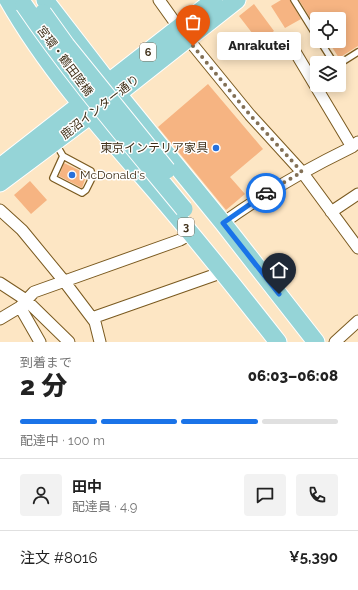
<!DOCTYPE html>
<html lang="ja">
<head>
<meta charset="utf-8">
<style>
	body { margin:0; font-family:Raleway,"Noto Sans JP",sans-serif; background:#f2f2f2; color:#222; height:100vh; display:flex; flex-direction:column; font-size:15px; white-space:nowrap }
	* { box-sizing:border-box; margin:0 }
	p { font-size:13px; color:#767676 }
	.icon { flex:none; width:22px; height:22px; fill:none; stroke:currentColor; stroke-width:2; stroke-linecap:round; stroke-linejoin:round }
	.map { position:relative; height:342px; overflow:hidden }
	.panel { display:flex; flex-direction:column; background:#fff; flex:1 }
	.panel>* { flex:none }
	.fabs { position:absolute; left:310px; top:12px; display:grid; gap:8px }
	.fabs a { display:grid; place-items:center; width:36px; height:36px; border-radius:4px; background:#fff; box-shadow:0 2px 10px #0003; font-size:20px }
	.pin { position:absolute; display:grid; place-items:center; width:34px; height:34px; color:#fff; margin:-41px -17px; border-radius:50% 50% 50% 0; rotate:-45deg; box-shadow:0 0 4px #0007 }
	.pin .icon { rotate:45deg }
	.courier { position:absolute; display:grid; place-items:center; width:40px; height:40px; margin:-20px; border:3px solid #1a73e8; border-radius:50%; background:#fff; color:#222; box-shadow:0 1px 5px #0007 }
	.bubble { position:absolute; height:28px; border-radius:4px; background:#fff; box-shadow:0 2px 10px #0003; font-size:13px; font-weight:800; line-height:28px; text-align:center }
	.headline em { font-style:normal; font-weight:800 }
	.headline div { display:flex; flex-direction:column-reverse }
	.headline { display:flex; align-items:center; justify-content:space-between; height:68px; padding:0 20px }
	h1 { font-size:26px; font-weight:800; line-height:30px }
	.bar { display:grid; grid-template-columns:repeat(4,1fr); gap:6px 4px; align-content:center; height:48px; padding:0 20px }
	.bar i { height:5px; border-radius:3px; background:#e0e0e0 }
	.bar .current { background:#1a73e8 }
	.bar p { grid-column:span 4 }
	.line { display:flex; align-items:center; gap:10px; padding:0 20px; border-top:1px solid #e0e0e0 }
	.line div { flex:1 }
	.round { display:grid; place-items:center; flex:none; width:42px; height:42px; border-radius:4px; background:#f2f2f2 }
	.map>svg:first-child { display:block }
	.building { fill:#f6b482 }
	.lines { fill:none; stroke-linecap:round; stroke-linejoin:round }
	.lane-casing { stroke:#7a5a20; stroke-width:8 }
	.street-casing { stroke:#7a5a20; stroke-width:13 }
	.primary-casing { stroke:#fff; stroke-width:19 }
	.lane { stroke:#fff; stroke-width:5.5 }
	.street { stroke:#fff; stroke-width:11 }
	.primary { stroke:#95d4d7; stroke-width:17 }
	.primary-bridge-casing { stroke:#fff; stroke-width:19; stroke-linecap:butt }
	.primary-bridge { stroke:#95d4d7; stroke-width:17 }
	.done { stroke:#827056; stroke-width:4; stroke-dasharray:0 7.2 }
	.route { stroke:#1a73e8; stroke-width:5 }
	.poi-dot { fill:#2670dc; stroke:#fff; stroke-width:1.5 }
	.labels { text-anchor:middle; stroke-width:3; stroke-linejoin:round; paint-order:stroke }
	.shield { fill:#fff; stroke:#796f5f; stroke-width:1 }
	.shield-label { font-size:11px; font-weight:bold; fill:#40311a }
	.street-label { font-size:12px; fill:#40311a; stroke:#fff }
	.poi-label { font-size:12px; fill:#40311a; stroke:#fff; text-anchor:end }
</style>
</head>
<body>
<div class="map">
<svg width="358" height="342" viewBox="0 0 358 342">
	<rect width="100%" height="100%" fill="#fde6c4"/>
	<path class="building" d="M281,0H290L301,19L285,28L271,6Z
		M299,0H358V46L339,58L328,41H339V19H317V29Z
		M254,4L274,31L259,42L239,16Z
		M208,84L263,149L230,177L245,194L226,210L158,127Z
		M64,163L87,174L82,188L59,176Z
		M30,181L47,200L31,214L14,195Z"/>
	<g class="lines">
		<g class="lane-casing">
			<path id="lane" d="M294,0L317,37
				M320,41L334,63
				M339,64L358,52
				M56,144L63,156L91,171L92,178L86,190L82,193L53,178L63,156"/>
		</g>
		<g class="street-casing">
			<path id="street" d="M159,0L179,28L250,115L302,172L358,248
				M291,45L352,147
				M0,210L22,230L64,281L95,322L100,342
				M331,212L358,194
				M223,223C264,193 307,169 352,147L358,142
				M0,283L26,300L69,342
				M20,307L40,342
				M92,318L223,272
				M0,319L20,307L34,292L180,240L191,234
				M335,342L358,321"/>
		</g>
		<g class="primary-casing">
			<path id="primary" d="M8,0C48,70 103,131 156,192C198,241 238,291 278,342
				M45,0L109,83L223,223L316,342
				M0,167L214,0
				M0,183L91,115L237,0"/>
		</g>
		<use href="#lane" class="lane"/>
		<use href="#street" class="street"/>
		<use href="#primary" class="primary"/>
		<g class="primary-bridge-casing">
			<path id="primary-bridge" d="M24,5C73,77 129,142 184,209
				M43,13L66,45L167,170"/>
		</g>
		<use href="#primary-bridge" class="primary-bridge"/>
	</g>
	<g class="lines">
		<path class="done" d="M193,46L250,115L302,172L266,193"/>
		<path class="route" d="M266,193L223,223L279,294"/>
	</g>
	<g class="poi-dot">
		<circle cx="216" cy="148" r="4"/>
		<circle cx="72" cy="175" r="4"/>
	</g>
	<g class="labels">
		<g class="shield">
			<rect x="140" y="43" width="16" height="18" rx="3"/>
			<rect x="178" y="218" width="16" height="18" rx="3"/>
		</g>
		<g class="shield-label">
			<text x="148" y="56">6</text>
			<text x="186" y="231">3</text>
		</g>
		<g class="street-label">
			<text transform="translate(65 61) rotate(53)" y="4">宮環・鶴田陸橋</text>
			<text transform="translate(100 107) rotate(-38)" y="4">鹿沼インター通り</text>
		</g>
		<g class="poi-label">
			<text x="208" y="152">東京インテリア家具</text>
			<text x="80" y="179" text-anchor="start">McDonald's</text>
		</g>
	</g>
</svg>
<div class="fabs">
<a><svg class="icon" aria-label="locate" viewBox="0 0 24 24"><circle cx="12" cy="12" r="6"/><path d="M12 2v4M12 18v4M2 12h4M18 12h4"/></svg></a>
<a><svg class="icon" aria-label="layers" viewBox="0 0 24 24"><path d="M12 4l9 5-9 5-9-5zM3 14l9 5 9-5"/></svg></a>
</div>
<div class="pin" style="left:193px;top:46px;background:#ea580c"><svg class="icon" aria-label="bag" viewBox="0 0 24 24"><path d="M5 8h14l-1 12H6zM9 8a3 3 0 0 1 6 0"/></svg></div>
<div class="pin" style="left:279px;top:294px;background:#1f2937"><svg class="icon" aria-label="home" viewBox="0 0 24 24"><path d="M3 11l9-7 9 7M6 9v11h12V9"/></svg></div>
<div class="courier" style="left:266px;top:193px"><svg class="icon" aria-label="car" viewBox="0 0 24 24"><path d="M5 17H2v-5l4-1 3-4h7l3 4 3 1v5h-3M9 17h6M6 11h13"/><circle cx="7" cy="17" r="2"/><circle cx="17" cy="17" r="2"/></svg></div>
<div class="bubble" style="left:217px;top:32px;width:84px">Anrakutei</div>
</div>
<section class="panel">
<div class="headline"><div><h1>2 分</h1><p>到着まで</p></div><em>06:03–06:08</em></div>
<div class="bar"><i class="current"></i><i class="current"></i><i class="current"></i><i></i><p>配達中 · 100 m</p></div>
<div class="line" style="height:72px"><a class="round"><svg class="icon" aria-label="person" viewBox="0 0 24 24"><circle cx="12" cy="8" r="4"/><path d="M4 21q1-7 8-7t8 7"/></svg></a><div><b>田中</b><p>配達員 · 4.9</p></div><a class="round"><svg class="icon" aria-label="chat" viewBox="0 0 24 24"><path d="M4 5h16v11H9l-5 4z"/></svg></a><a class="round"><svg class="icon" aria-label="phone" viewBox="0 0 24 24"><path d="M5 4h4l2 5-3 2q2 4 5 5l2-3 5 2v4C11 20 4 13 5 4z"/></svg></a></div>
<div class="line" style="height:52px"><div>注文 #8016</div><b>¥5,390</b></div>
</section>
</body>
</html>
